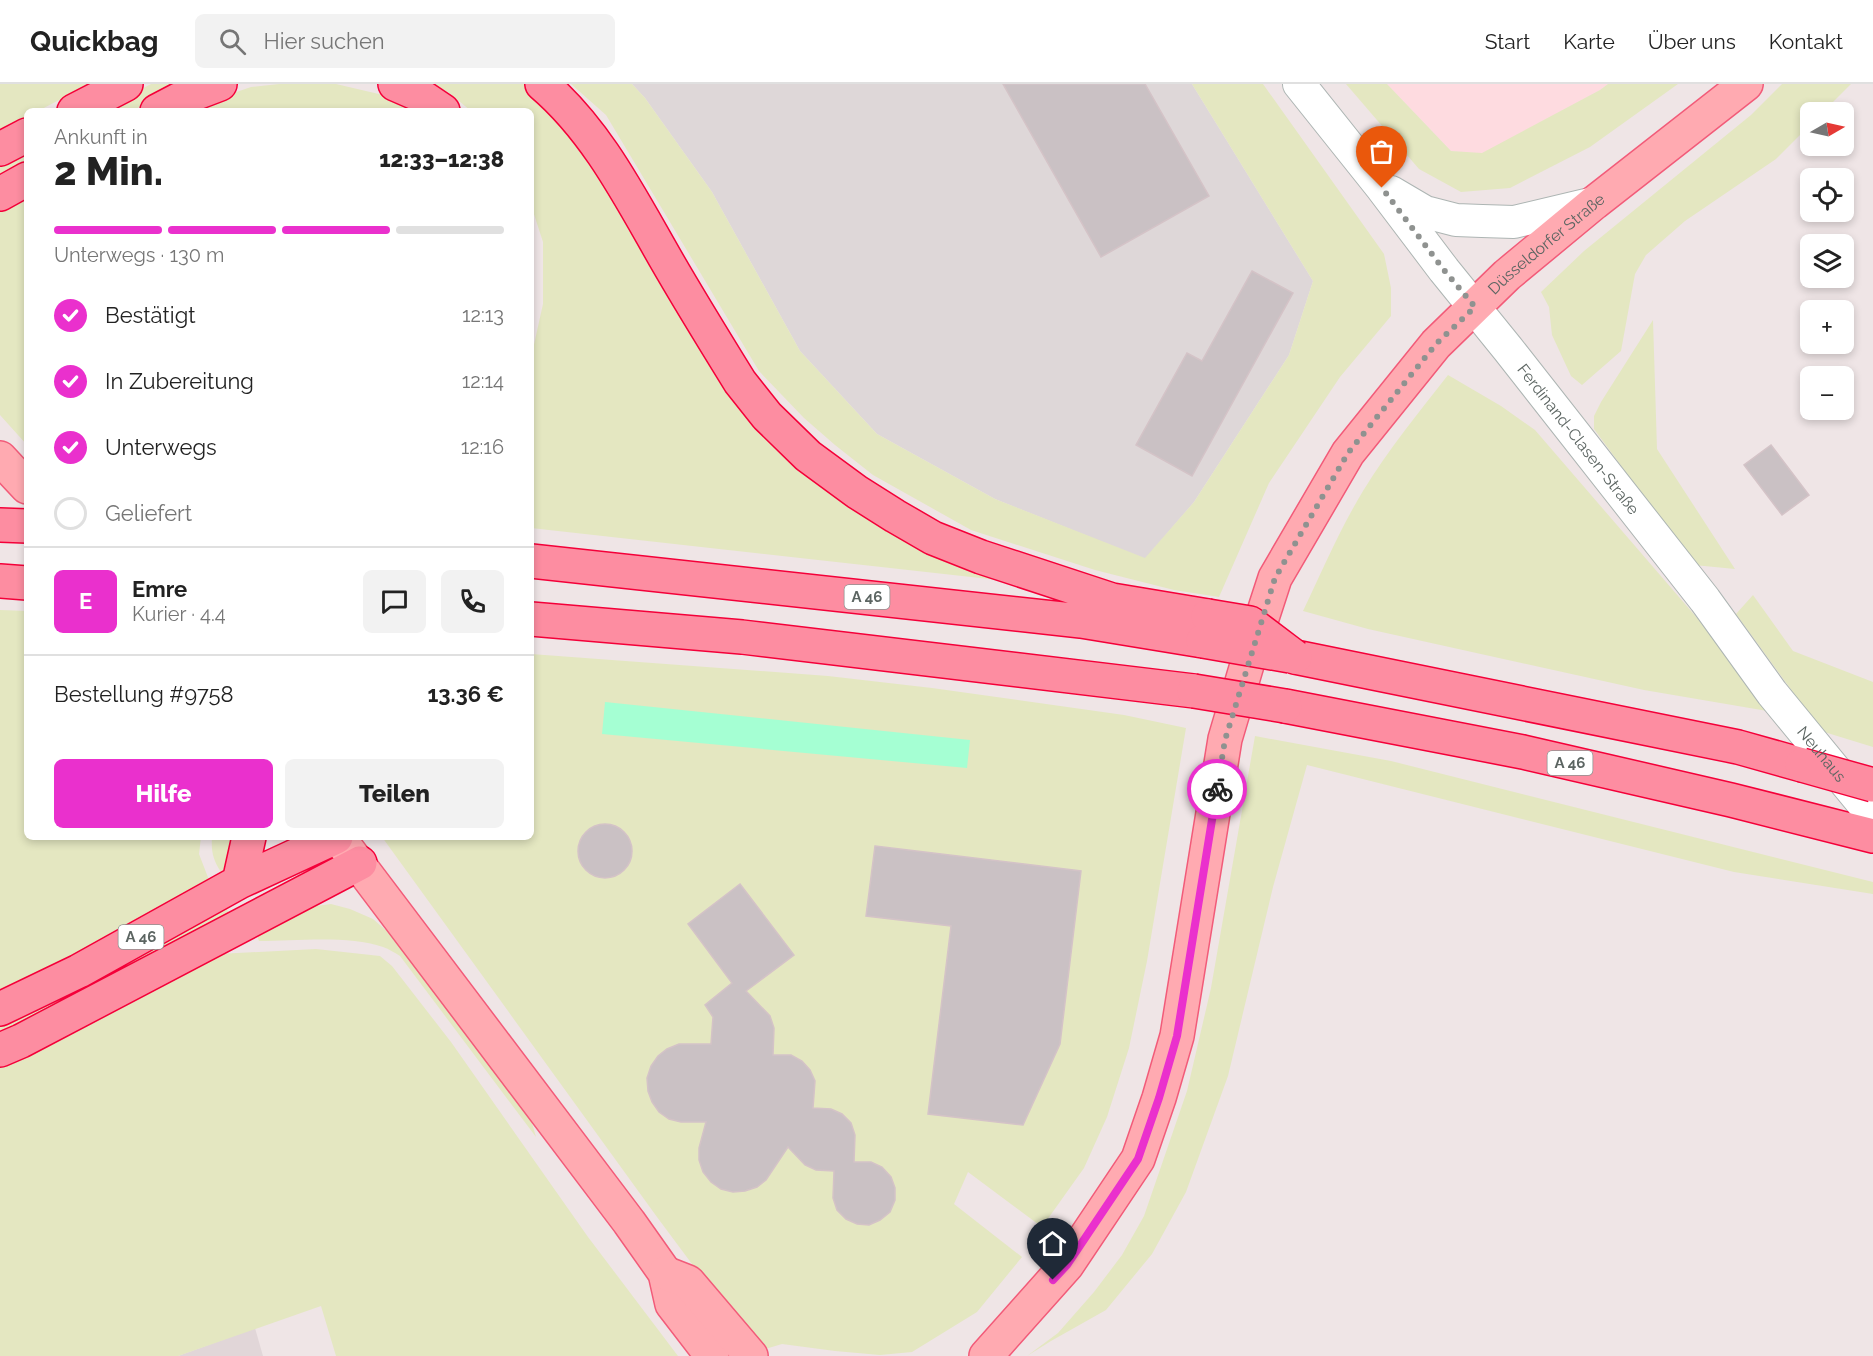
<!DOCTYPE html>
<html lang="de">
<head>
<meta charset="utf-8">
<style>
	body { margin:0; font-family:Raleway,sans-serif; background:#f2f2f2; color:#222; height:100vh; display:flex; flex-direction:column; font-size:22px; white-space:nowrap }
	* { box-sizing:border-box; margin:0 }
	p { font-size:20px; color:#767676 }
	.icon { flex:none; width:33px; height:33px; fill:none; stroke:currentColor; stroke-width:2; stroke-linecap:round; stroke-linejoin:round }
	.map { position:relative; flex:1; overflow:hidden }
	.panel { position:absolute; left:24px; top:24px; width:510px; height:732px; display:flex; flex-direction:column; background:#fff; border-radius:9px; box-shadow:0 3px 9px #0003 }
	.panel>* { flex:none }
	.needle { width:39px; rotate:81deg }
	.controls { position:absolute; left:1800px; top:18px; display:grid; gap:12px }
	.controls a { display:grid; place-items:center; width:54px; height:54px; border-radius:9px; background:#fff; box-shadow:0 3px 9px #0003; font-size:30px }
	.pin { position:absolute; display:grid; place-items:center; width:51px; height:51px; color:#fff; margin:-62px -26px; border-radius:50% 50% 50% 0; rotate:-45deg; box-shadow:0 0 6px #0007 }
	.pin .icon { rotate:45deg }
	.courier { position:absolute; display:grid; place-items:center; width:60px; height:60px; margin:-30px; border:4px solid #ea30cd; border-radius:50%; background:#fff; color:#222; box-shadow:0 2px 8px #0007 }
	.overview em { font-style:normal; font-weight:800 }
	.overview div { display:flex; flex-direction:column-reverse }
	.overview { display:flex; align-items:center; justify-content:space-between; height:102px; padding:0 30px }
	h1 { font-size:39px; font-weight:800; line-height:45px }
	.bar { display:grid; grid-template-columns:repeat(4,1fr); gap:9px 6px; align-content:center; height:72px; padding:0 30px }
	.bar i { height:8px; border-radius:4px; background:#e0e0e0 }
	.bar .current { background:#ea30cd }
	.bar p { grid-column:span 4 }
	.line { display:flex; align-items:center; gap:15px; padding:0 30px; border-top:2px solid #e0e0e0 }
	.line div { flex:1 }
	.round { display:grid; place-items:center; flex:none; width:63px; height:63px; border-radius:9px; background:#f2f2f2 }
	ol { padding:0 30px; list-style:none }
	li { display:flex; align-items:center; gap:18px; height:66px }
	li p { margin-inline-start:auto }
	li .icon { padding:6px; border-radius:50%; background:#ea30cd; color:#fff; stroke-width:4 }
	li:last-child { color:#767676 }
	li i { width:33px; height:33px; border:3px solid #e0e0e0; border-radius:50% }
	.button { display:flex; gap:12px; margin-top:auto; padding:12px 30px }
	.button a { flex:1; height:69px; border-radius:9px; background:#ea30cd; color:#fff; font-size:24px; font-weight:800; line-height:69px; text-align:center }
	.button a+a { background:#f2f2f2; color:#222 }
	header { display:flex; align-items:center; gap:36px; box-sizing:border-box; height:84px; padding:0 30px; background:#fff; border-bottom:2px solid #e0e0e0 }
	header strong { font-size:28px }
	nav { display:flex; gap:33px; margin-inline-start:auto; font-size:21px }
	.search { width:420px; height:54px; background:#f2f2f2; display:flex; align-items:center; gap:15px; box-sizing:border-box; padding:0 21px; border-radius:9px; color:#767676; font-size:22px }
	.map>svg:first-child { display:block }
	.commercial { fill:#fedbe0 }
	.industrial { fill:#ded7d8 }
	.education { fill:#e1d6d8 }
	.green { fill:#e4e7c1 }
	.water { fill:#a5ffd3 }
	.building { fill:#cac1c4; stroke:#d4c3c7; stroke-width:1.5 }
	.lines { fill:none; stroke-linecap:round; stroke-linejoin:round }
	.minor-casing { stroke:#adb5b3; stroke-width:34 }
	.major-casing { stroke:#f25b79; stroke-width:36 }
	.highway-casing { stroke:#f40039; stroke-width:36 }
	.minor { stroke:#fff; stroke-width:32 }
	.major { stroke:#ffaab1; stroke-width:33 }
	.highway { stroke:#fd8da1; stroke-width:33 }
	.highway-bridge-casing { stroke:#f40039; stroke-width:36; stroke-linecap:butt }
	.highway-bridge { stroke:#fd8da1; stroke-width:33 }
	.done { stroke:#8f9290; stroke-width:6; stroke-dasharray:0 10.8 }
	.route { stroke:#ea30cd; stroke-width:8 }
	.labels { text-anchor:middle; stroke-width:6; stroke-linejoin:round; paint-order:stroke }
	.shield { fill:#fff; stroke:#8d9391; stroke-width:1.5 }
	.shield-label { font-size:15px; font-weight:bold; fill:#5c6562 }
	.street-label { font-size:16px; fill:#5c6562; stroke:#fff }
</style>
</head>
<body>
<header>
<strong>Quickbag</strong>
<div class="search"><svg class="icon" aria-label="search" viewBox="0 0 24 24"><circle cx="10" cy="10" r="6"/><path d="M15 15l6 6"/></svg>Hier suchen</div>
<nav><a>Start</a><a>Karte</a><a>Über uns</a><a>Kontakt</a></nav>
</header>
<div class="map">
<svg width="1873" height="1272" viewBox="0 0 1873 1272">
	<rect width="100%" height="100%" fill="#efe5e6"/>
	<path class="commercial" d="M1387,0H1608L1600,6L1482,70L1451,67Z"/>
	<path class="industrial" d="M632,0H1192L1313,197L1289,271L1194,418L1145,475L995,415L877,350L800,267L712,108L645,14Z"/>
	<path class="education" d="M255,1244L263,1272H178Z"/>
	<path class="green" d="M0,0H90L38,27H27V33L0,47Z
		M151,0H183L132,27H100Z
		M279,0H336L383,11L414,27H181L251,3Z
		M433,0H527L587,63L753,335L1007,497L531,444V274L543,220V158L531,121V27H471L448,8Z
		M571,0H632L645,14L712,108L800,267L877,350L995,415L1145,474L1194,418L1289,271L1313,197L1192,0H1263L1384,170L1391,204V232L1340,293L1269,399L1219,513L1174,506L1095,486L971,446L873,391L835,361L804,334L759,287L606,31Z
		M1346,0H1387L1451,67L1482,69L1600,6L1608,0H1678L1590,63L1510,104L1461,108L1419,85Z
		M1782,0H1851L1823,28H1810V41L1776,75L1685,137L1646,171L1635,190L1621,267L1582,301L1571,292L1552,251L1549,223L1541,208L1584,167L1751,31Z
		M27,65V83L0,98V80Z
		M27,109V361L0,331V123Z
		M1653,236L1657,365L1735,485L1694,481L1594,345V332L1601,318Z
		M1448,291L1501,322L1535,346L1779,629L1644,606L1368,545L1303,527C1322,487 1340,445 1363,407C1388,366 1419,328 1448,291Z
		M1753,511L1793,567L1873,598V663L1821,647L1736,530Z
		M0,526L27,527V753H201L199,770L209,796L203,805L0,907Z
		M531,570L828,592L932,604L1124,631L1186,644L1147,877L1129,964L1107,1033L1084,1084L1042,1143L968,1088L954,1120L1022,1173L977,1228L912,1268L880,1271L835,1267L782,1260L762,1266L718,1215L657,1133L382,753H531Z
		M1255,652L1391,677L1873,798V810L1734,788L1307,681L1273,803L1228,992L1186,1108L1152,1170L1106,1226L1051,1257L1027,1272L1058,1249L1094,1208L1122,1171L1144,1132L1187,1007L1211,904Z
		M212,753H239L235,769L221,788C213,776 211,767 212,753Z
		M224,820L233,836L0,952V933Z
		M331,820L350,825L373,835L396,855L530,1032L536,1053L400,872C395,869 389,865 383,863C349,851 296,857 259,857L253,841L309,823Z
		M316,865L380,872L392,882L451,958L588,1153L678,1272H336L321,1222L178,1272H0V982L58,950L218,870Z"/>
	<path class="water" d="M605,618L970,656L967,684L602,650Z"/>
	<path class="building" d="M1003,0H1145L1209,112L1101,173Z
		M1252,187L1293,209L1192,392L1136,361L1187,269L1202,277Z
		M1771,361L1809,411L1782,431L1744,381Z
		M578 767a27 27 0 1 1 54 0a27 27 0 1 1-54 0Z
		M875,762L1081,787L1060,960L1023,1041L928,1030L951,842L866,832Z
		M740,800L794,871L746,907L770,932L774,944L773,971H791L802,977L810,986L815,997L813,1024L831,1025L842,1030L851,1039L855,1051L854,1078H871L882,1083L891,1093L895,1104V1116L890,1128L880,1136L869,1141L857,1140L846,1135L837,1126L833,1114L834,1087L816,1086L805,1081L788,1063L766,1096L757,1103L745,1107L733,1108L721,1105L711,1098L703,1088L699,1076V1064L706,1038H681L669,1035L659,1028L652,1018L648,1007L647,994L651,982L658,972L667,965L679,960H711L713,933L705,921L732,899L688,840Z"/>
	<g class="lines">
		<g class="minor-casing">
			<g id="minor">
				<path id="s1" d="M1299,0L1382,104L1444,186L1508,265L1705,516L1772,609L1873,732"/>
				<path d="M1391,108L1425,128L1456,136L1482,137L1514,138L1594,119"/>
			</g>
		</g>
		<g class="major-casing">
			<g id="major">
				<path d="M0,374L27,403"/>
				<path d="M338,753L629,1138L665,1189L672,1220L712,1272"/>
				<path d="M665,1189L688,1198L751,1272"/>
				<path id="s2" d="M986,1272L1067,1181L1138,1075L1159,1014L1177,952L1225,655L1249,574L1275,494L1348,369L1436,260L1507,191L1594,119L1746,0"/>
			</g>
		</g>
		<g class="highway-casing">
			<path id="highway" d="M395,0L418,10L443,27
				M542,0C596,46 629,111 664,172C688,214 714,256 740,298L767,332L808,372L857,408L895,432L933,454L981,473L1112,516L1208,532
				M74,27L126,0
				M157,27L178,16L220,0
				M0,65L27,51
				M0,110L27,95
				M0,441L27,442
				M531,477L1081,537L1203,557
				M0,497L27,499
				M531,535L742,553L1194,607
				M1295,573L1738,663L1802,681
				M1285,622L1523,668L1731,716L1873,752
				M239,798L336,753
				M0,925L79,887L239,798L249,753
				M0,966L21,957L360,779"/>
		</g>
		<use href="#minor" class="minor"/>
		<use href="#major" class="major"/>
		<use href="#highway" class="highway"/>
		<g class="highway-bridge-casing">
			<path id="highway-bridge" d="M1208,532L1250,539L1295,573
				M1203,557L1290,572
				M1194,607L1285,622
				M1802,681L1873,701"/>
		</g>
		<use href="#highway-bridge" class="highway-bridge"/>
	</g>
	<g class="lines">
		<path class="done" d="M1217,705L1225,656L1275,494L1348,369L1436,260L1475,223L1444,186L1382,104"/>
		<path class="route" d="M1053,1196L1067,1181L1138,1075L1159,1014L1177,952L1217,705"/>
	</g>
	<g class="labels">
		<g class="shield">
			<rect x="844.5" y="501" width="45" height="24" rx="4.5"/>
			<rect x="1547.5" y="667" width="45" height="24" rx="4.5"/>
			<rect x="118.5" y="841" width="45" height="24" rx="4.5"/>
		</g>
		<g class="shield-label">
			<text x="867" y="518">A 46</text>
			<text x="1570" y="684">A 46</text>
			<text x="141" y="858">A 46</text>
		</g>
		<g class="street-label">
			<text dy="6" stroke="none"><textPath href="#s2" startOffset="1282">Düsseldorfer Straße</textPath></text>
			<text dy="6" stroke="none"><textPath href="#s1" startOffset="452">Ferdinand-Clasen-Straße</textPath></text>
			<text dy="6" stroke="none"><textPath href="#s1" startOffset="850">Neuhaus</textPath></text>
		</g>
	</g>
</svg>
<div class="controls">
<a><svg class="needle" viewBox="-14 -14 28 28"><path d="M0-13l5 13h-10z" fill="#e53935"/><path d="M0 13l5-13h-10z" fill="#767676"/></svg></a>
<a><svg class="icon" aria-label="locate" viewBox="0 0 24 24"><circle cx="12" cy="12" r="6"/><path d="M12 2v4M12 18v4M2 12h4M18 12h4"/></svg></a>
<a><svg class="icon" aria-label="layers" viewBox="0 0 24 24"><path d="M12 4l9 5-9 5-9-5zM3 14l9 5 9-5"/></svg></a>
<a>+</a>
<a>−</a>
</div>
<div class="pin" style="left:1382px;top:104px;background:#ea580c"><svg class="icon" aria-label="bag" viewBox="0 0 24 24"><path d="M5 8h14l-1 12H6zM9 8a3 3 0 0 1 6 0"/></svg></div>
<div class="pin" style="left:1053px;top:1196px;background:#1f2937"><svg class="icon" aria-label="home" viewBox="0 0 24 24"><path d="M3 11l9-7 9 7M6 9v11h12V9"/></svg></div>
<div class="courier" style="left:1217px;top:705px"><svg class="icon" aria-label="bike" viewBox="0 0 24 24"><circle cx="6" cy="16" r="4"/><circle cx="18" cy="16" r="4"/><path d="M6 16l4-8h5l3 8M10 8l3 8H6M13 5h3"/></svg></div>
<section class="panel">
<div class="overview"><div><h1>2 Min.</h1><p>Ankunft in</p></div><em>12:33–12:38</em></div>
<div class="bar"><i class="current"></i><i class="current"></i><i class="current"></i><i></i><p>Unterwegs · 130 m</p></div>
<ol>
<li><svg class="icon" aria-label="check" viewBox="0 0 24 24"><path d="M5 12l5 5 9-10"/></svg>Bestätigt<p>12:13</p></li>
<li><svg class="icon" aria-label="check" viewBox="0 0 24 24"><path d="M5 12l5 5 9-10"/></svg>In Zubereitung<p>12:14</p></li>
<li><svg class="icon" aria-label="check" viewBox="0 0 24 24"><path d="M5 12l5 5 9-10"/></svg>Unterwegs<p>12:16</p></li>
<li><i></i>Geliefert</li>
</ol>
<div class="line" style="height:108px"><b class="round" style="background:#ea30cd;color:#fff">E</b><div><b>Emre</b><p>Kurier · 4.4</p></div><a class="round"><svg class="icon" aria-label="chat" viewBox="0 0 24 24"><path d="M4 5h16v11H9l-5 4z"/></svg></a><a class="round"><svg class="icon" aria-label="phone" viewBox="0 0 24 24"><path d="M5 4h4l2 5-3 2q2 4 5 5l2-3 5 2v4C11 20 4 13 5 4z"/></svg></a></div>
<div class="line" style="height:78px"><div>Bestellung #9758</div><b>13.36 €</b></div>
<div class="button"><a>Hilfe</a><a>Teilen</a></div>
</section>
</div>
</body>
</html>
